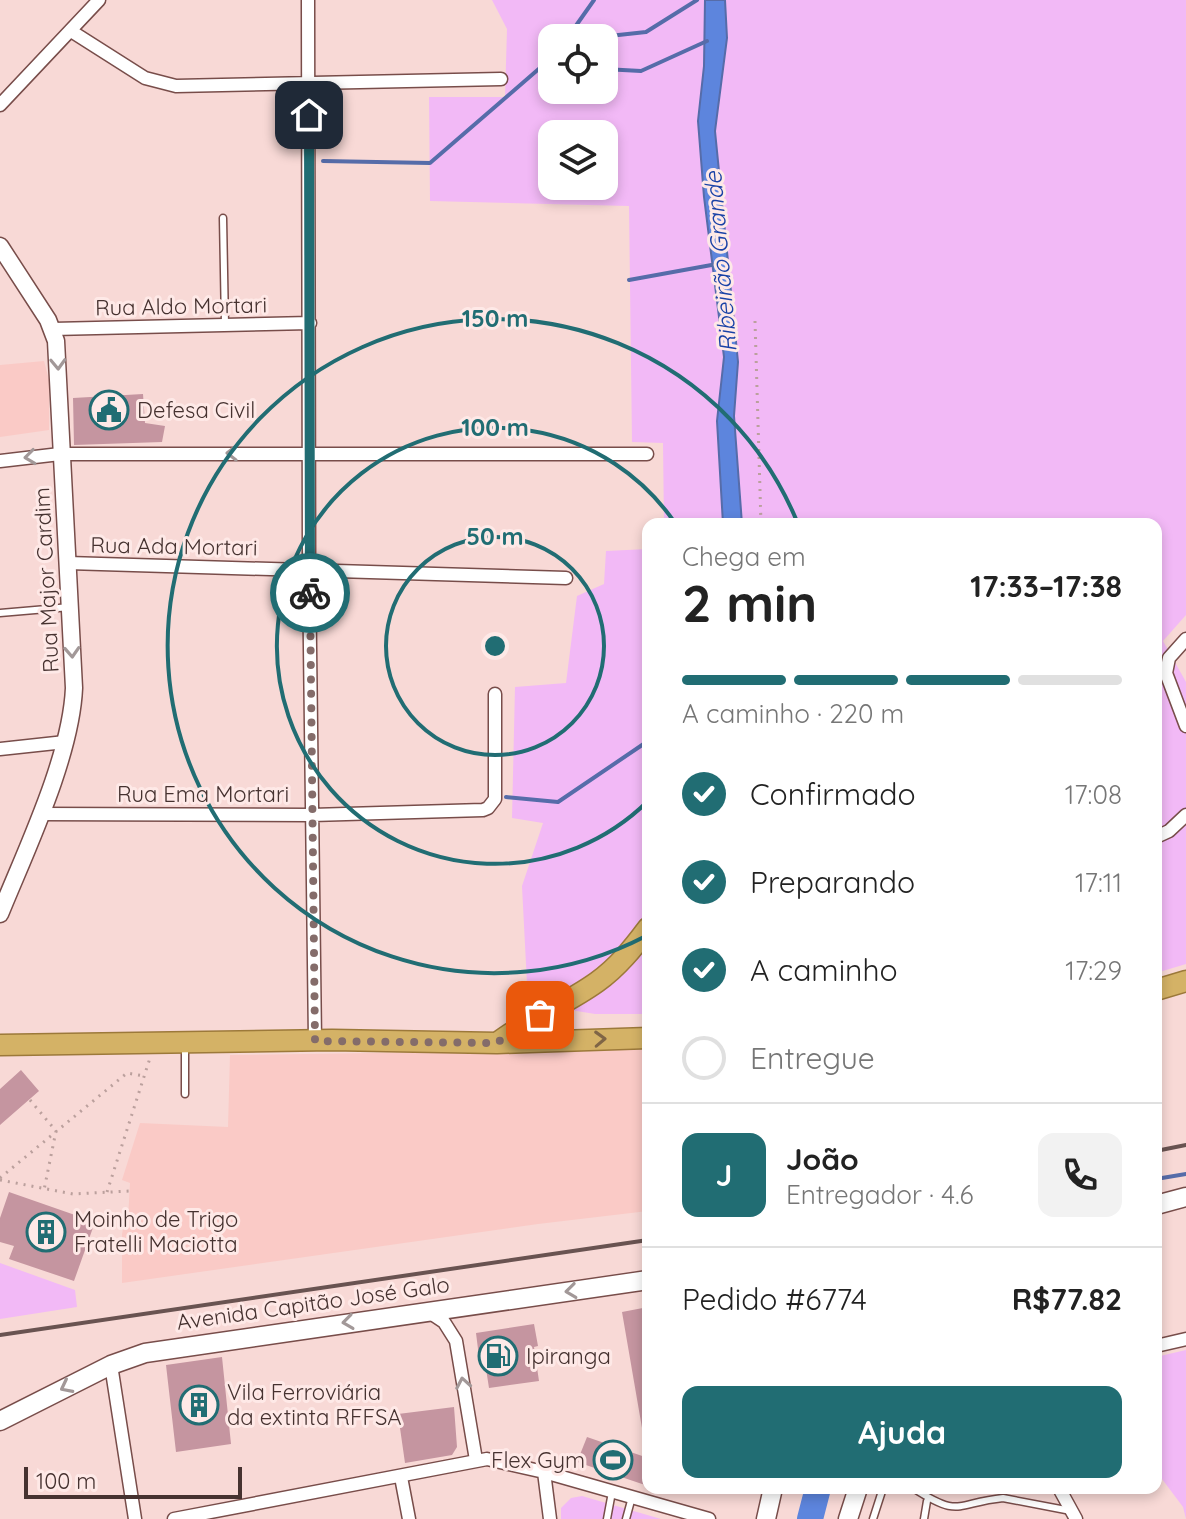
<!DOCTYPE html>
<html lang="pt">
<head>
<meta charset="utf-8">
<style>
	body { margin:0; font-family:Quicksand,sans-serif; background:#f2f2f2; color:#222; height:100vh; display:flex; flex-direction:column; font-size:30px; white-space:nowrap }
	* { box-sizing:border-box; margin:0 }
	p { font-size:26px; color:#767676 }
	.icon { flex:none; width:44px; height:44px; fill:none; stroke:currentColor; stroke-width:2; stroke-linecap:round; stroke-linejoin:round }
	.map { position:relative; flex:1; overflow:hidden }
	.drawer { position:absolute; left:642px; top:518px; width:520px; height:976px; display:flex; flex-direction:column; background:#fff; border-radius:16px; box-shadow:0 4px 12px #0003 }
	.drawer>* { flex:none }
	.buttons { position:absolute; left:538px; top:24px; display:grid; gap:16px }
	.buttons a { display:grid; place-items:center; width:80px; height:80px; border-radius:16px; background:#fff; box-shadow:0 4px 12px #0003; font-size:40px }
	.scale { position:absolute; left:24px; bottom:20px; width:218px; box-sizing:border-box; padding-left:8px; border:4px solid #463230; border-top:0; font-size:22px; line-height:28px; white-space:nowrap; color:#463230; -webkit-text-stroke:6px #fee9e7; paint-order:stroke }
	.pin { position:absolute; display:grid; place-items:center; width:68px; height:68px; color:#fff; margin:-34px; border-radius:16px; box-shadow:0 4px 12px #0006 }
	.courier { position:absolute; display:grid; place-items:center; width:80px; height:80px; margin:-40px; border:6px solid #216d73; border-radius:50%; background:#fff; color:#222; box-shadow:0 2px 10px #0007 }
	.headline em { font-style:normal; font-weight:700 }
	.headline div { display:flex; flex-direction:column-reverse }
	.headline { display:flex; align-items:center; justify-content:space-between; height:136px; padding:0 40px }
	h1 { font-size:52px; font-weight:700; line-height:60px }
	.bar { display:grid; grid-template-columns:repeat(4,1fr); gap:12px 8px; align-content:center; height:96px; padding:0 40px }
	.bar i { height:10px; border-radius:6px; background:#e0e0e0 }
	.bar .selected { background:#216d73 }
	.bar p { grid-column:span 4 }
	.line { display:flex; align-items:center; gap:20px; padding:0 40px; border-top:2px solid #e0e0e0 }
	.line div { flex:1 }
	.round { display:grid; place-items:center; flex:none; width:84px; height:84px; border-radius:16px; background:#f2f2f2 }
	ol { padding:0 40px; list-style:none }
	li { display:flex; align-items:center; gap:24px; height:88px }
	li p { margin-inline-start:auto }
	li .icon { padding:8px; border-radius:50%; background:#216d73; color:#fff; stroke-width:4 }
	li:last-child { color:#767676 }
	li i { width:44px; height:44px; border:4px solid #e0e0e0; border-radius:50% }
	.button { display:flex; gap:16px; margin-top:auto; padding:16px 40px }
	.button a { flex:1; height:92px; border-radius:16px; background:#216d73; color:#fff; font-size:32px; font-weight:700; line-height:92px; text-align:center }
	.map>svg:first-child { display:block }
	.built { fill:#facac6 }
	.green { fill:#f2b9f6; fill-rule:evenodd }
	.water { fill:#5d85dd; stroke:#566ca9; stroke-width:2 }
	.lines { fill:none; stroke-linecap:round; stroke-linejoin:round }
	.stream { stroke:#566ca9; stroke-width:4 }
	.river { stroke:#5d85dd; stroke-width:26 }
	.building { fill:#c595a0 }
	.service-casing { stroke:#784d4a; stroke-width:9 }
	.minor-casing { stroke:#784d4a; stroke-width:15 }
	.tertiary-casing { stroke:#784d4a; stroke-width:19 }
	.secondary-casing { stroke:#784d4a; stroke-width:21 }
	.trunk-casing { stroke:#9c793a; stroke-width:23 }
	.path { stroke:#bba09d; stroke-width:3; stroke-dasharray:2 6; stroke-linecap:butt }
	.service { stroke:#fff; stroke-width:6 }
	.minor { stroke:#fff; stroke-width:12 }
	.tertiary { stroke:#fff; stroke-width:16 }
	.secondary { stroke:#fff; stroke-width:18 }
	.trunk { stroke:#d4b266; stroke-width:20 }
	.rail { stroke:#695351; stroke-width:4 }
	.oneway { stroke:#a29898 }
	.oneway2 { stroke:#7f6546 }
	.done { stroke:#846c6a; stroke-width:8; stroke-dasharray:0 14.4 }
	.route { stroke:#216d73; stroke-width:10 }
	.ring { fill:none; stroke:#216d73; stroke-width:4 }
	.labels { text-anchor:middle; stroke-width:6; stroke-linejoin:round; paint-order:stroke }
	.street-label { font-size:22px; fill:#463230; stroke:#fee9e7 }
	.poi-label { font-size:22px; fill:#463230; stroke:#fee9e7; text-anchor:start }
	.water-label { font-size:24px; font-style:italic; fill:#1941a6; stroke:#fee9e7 }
	.centre { fill:#216d73; stroke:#fee9e7; stroke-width:4 }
	.ring-label { font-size:24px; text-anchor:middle; font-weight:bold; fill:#216d73; stroke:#fee9e7; stroke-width:6; stroke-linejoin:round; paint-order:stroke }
</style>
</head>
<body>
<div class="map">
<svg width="1186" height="1519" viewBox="0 0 1186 1519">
	<rect width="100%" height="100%" fill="#f8d9d6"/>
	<path class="built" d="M44,361L49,380V430L0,437V365Z
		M648,1049V1211L538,1224L122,1283V1234L125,1219H128L130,1183L122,1180L140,1123L228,1127L230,1055Z"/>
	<path class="green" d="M492,0H705L704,66L698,121L704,197L724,357L717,421L723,524H664L663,443L632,442L629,206L430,201L429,97H505L507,29ZM552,38H604V90H552ZM552,134H604V186H552Z
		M725,0H1186V615L1163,641L1186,682V964L1156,973V524H742L734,415L738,362L715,131L727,38Z
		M648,549V1014H595L528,1003L522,886L543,823L512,818L515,687L566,683L577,596L604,584L606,551Z
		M0,1263L75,1290L77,1307L0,1319Z
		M1186,1350V1519L1183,1507L1156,1471V1357Z
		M582,1496L661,1519H561V1508L571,1498Z"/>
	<path class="water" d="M705,0H725L727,38L715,131L738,362L734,416L742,524H723L717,421L724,357L704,197L698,121L704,66Z"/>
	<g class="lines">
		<path class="stream" d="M575,27L600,37L646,32L697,0
			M557,38L575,27L594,0
			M541,67L552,68
			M604,69L641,71L707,41
			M323,161L430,163L541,67L547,44L552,41
			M629,280L717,264
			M506,797L558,802L648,741
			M1156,1179L1186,1174"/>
		<path class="river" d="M810,1519L818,1488"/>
	</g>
	<path class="building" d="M143,394L145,423L165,426L162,442L74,445L73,398Z
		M21,1070L39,1091L0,1125V1089Z
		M9,1192L95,1222L74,1281L9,1259L14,1246L0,1242V1218Z
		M648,1307V1428H642L622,1312Z
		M534,1324L538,1346L534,1347L539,1381L489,1388L484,1356L479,1357L476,1333Z
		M222,1357L231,1444L176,1452L166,1365Z
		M454,1407L457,1447L452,1455L405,1463L398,1414Z
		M587,1437L648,1458V1486L577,1462Z"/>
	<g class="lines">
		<g class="service-casing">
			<path id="service" d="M223,218L225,325
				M0,613L70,607
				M185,1045V1094
				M913,1488C961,1519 955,1503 1003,1498L1071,1511
				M607,1519L612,1492
				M626,1519L632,1497
				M873,1519L883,1488
				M924,1519L927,1501"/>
		</g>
		<g class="minor-casing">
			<path id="minor" d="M308,0L309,569L315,1041
				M71,31L145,78L176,86L501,79
				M0,105L99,0
				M53,329L310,323
				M0,461L60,454H647
				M68,563L566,578
				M1186,639L1169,658L1166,673L1186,726
				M0,749L65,742
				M40,814L312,815L483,810L488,808L495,799V694
				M1156,837L1169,831L1186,815
				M429,1312L444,1322L456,1341L476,1460
				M1156,1346L1186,1339
				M111,1365L135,1519
				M544,1472L550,1519
				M401,1477L409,1519
				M1059,1488L1076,1519
				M174,1519L487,1459L544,1472L709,1519"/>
		</g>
		<g class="tertiary-casing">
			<path id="tertiary" d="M0,246L48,320L56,341L74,688C71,757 26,850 0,914"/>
		</g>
		<g class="secondary-casing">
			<path id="secondary" d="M1156,1205L1186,1197
				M0,1421L111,1365L145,1353L648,1280
				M766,1519L773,1488
				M848,1519L858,1488"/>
		</g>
		<g class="trunk-casing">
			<path id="trunk" d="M1156,990L1186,981
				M497,1043C528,1019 565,1005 597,982C618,967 633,948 648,928
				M0,1045L332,1040L497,1043L648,1038"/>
		</g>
		<path class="path" d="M755,321L761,524
			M30,1100L56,1131L44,1190
			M0,1178L127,1073L144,1076
			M0,1180L73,1194L130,1191
			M107,1192L150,1058"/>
		<use href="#service" class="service"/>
		<use href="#minor" class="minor"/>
		<use href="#tertiary" class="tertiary"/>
		<use href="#secondary" class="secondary"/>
		<use href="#trunk" class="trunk"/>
		<path class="rail" d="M1156,1151L1186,1145
			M0,1335L648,1240"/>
	</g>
	<defs><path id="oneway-chevron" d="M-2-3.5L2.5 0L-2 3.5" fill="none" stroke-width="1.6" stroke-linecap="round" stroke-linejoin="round" transform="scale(2)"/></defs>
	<g class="oneway">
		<use href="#oneway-chevron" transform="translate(58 364) rotate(88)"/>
		<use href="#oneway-chevron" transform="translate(232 453) rotate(180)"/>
		<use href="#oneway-chevron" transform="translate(30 457) rotate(173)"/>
		<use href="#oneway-chevron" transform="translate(72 652) rotate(87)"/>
		<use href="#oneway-chevron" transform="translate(571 1291) rotate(173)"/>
		<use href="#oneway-chevron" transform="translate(348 1322) rotate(172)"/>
		<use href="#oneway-chevron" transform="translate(463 1383) rotate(-100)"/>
		<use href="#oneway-chevron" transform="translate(66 1387) rotate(153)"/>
	</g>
	<use class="oneway2" href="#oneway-chevron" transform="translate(600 1039) rotate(-2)"/>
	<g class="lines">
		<path class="done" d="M310,593L315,1041L497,1043L521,1024L540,1015"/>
		<path class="route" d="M309,115L310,593"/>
	</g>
	<g class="ring">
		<circle cx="495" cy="646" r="109"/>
		<path d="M648 801A218 218 0 1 1 675 523"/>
		<path d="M646 936A327 327 0 1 1 798 524"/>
	</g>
	<defs>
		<g id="civic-ring" transform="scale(2)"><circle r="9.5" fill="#fee9e7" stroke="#216d73" stroke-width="1.5"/><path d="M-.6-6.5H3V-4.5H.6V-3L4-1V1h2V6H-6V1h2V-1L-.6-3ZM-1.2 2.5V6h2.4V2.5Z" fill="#216d73"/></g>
		<g id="building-ring" transform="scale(2)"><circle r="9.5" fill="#fee9e7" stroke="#216d73" stroke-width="1.5"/><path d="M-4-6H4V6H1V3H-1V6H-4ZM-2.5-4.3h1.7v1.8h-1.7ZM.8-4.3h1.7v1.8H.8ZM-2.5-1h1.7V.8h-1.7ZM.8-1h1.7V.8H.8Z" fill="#216d73"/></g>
		<g id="fuel-ring" transform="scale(2)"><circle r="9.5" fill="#fee9e7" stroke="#216d73" stroke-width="1.5"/><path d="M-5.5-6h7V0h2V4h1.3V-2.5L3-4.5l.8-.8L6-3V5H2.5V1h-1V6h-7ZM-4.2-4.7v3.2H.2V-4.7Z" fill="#216d73"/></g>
		<g id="stadium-ring" transform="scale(2)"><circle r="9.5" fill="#fee9e7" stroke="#216d73" stroke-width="1.5"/><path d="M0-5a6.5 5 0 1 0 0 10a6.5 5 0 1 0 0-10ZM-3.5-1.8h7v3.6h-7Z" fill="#216d73"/></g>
	</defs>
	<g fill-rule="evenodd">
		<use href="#civic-ring" x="109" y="410"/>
		<use href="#building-ring" x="46" y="1232"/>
		<use href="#fuel-ring" x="498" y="1356"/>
		<use href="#building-ring" x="199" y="1405"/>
		<use href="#stadium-ring" x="613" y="1460"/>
	</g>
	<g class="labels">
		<g class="street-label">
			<text transform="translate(181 306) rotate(-1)" y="8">Rua Aldo Mortari</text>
			<text transform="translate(174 546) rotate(1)" y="8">Rua Ada Mortari</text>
			<text transform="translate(46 580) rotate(-93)" y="8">Rua Major Cardim</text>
			<text x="203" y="802">Rua Ema Mortari</text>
			<text transform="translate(313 1303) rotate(-8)" y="8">Avenida Capitão José Galo</text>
		</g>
		<g class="poi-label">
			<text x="137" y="418">Defesa Civil</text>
			<text x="74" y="1227">Moinho de Trigo<tspan x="74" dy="25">Fratelli Maciotta</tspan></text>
			<text x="526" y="1364">Ipiranga</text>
			<text x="227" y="1400">Vila Ferroviária<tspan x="227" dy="25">da extinta RFFSA</tspan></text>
			<text x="585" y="1468" text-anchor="end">Flex Gym</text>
		</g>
		<g class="water-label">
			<text transform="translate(721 262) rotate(-95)" y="8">Ribeirão Grande</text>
		</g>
	</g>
	<circle cx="495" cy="646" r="12" class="centre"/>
	<g class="ring-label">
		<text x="495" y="327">150 m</text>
		<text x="495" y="436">100 m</text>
		<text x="495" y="545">50 m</text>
	</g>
</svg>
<div class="buttons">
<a><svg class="icon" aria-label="locate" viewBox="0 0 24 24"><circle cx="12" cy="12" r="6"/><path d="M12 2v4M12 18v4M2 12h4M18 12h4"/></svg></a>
<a><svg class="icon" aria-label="layers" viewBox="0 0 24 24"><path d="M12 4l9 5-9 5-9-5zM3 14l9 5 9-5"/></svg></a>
</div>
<div class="scale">100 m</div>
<div class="pin" style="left:540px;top:1015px;background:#ea580c"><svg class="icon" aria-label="bag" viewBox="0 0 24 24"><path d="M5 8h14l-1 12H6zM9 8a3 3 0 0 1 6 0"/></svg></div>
<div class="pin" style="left:309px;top:115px;background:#1f2937"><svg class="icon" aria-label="home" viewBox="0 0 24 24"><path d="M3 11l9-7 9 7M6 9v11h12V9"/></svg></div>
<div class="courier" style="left:310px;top:593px"><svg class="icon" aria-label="bike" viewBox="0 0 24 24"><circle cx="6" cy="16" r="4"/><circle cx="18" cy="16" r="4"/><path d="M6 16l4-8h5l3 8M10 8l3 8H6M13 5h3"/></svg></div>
<section class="drawer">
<div class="headline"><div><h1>2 min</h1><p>Chega em</p></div><em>17:33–17:38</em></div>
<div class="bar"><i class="selected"></i><i class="selected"></i><i class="selected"></i><i></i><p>A caminho · 220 m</p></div>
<ol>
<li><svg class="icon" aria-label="check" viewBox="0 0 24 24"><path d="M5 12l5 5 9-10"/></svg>Confirmado<p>17:08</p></li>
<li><svg class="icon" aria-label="check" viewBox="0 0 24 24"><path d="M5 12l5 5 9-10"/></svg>Preparando<p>17:11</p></li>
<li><svg class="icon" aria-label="check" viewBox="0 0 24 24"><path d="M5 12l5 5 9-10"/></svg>A caminho<p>17:29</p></li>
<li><i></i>Entregue</li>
</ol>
<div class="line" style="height:144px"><b class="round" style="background:#216d73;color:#fff">J</b><div><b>João</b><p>Entregador · 4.6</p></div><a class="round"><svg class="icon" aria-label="phone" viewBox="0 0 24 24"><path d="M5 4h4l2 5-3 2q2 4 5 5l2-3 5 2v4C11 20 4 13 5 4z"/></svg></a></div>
<div class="line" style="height:104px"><div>Pedido #6774</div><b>R$77.82</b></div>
<div class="button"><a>Ajuda</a></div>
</section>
</div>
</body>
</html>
